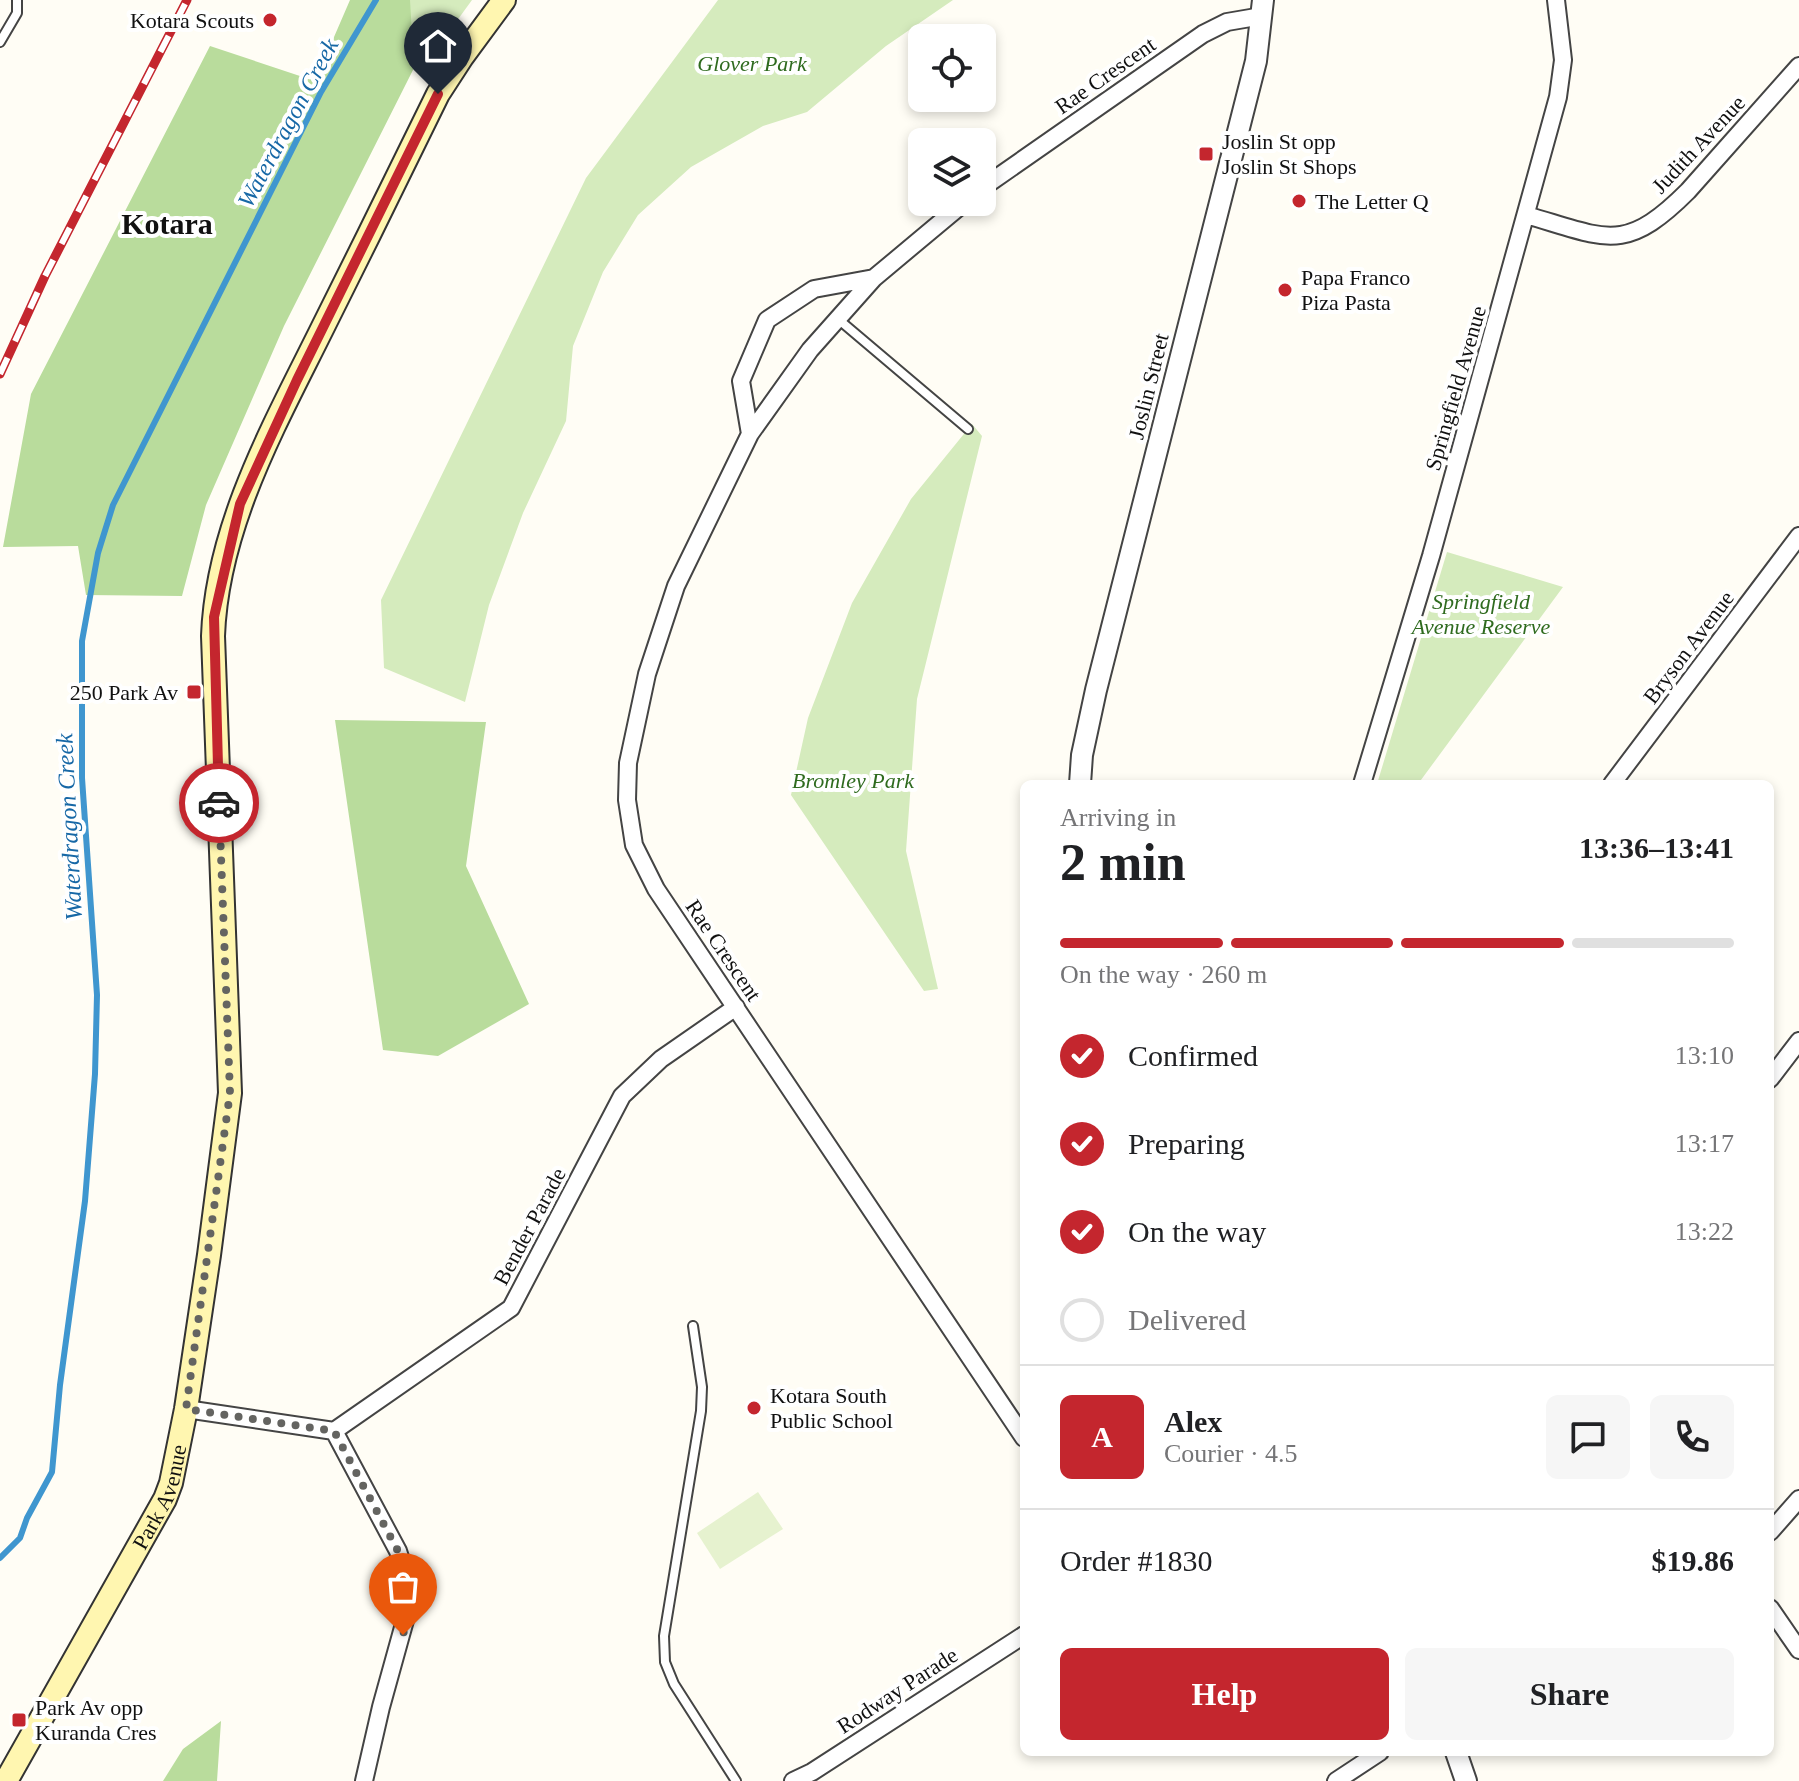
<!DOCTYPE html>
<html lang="en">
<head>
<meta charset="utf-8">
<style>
	body { margin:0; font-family:Georgia,serif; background:#f6f6f6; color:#202124; height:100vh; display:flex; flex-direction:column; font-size:30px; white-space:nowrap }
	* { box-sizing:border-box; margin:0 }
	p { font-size:26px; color:#757577 }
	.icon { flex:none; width:44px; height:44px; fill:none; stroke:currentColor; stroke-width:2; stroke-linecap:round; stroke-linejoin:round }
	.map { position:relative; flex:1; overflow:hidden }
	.details { position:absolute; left:1020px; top:780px; width:754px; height:976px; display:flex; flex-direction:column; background:#fff; border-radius:12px; box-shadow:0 4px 12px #0003 }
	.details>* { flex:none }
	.tools { position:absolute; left:908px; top:24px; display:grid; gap:16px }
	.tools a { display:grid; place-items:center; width:88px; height:88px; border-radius:12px; background:#fff; box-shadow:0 4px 12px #0003; font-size:40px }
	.pin { position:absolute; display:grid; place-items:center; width:68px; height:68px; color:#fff; margin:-82px -34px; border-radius:50% 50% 50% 0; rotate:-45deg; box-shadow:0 0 8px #0007 }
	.pin .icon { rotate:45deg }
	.courier { position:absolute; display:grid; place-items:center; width:80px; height:80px; margin:-40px; border:6px solid #c4262e; border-radius:50%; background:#fff; color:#222; box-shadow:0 2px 10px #0007 }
	.headline em { font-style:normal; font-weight:600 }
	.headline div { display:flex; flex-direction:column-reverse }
	.headline { display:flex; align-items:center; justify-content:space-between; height:136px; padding:0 40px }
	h1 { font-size:52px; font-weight:600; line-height:60px }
	.bar { display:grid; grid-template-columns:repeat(4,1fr); gap:12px 8px; align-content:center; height:96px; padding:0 40px }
	.bar i { height:10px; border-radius:6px; background:#e0e0e0 }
	.bar .current { background:#c4262e }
	.bar p { grid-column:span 4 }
	.line { display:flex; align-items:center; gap:20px; padding:0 40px; border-top:2px solid #e0e0e0 }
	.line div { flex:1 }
	.round { display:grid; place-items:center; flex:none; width:84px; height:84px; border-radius:12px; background:#f6f6f6 }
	ol { padding:0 40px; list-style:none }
	li { display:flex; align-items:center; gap:24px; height:88px }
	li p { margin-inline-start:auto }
	li .icon { padding:8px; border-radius:50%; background:#c4262e; color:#fff; stroke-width:4 }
	li:last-child { color:#757577 }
	li i { width:44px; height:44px; border:4px solid #e0e0e0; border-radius:50% }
	.primary-button { display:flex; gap:16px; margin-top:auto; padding:16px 40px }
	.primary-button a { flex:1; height:92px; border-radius:12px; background:#c4262e; color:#fff; font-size:32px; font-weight:600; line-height:92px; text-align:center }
	.primary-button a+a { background:#f6f6f6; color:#202124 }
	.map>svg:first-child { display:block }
	.green { fill:#d5ebbd }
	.forest { fill:#b9dc9c }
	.pitch { fill:#e6f2cf }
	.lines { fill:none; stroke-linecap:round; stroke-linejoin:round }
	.stream { stroke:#3f96cf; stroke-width:6 }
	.service-casing { stroke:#444; stroke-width:12 }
	.minor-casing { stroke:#444; stroke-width:20 }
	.tertiary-casing { stroke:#444; stroke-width:24 }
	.secondary-casing { stroke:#333; stroke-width:26 }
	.service { stroke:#fff; stroke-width:8 }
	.minor { stroke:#fff; stroke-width:16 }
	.tertiary { stroke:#fff; stroke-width:20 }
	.secondary { stroke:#fff6b0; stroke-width:22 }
	.rail-casing { stroke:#c4262e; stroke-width:9 }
	.rail { stroke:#fff; stroke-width:6; stroke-dasharray:18; stroke-linecap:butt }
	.done { stroke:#646461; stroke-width:8; stroke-dasharray:0 14.4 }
	.route { stroke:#c4262e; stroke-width:10 }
	.poi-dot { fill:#c4262e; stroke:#fff; stroke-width:3 }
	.labels { text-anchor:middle; stroke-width:8; stroke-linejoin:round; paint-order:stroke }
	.poi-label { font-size:22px; fill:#111; stroke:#fff; text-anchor:start }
	.park-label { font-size:22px; font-style:italic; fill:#2f6b1f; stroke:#fff }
	.street-label { font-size:22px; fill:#111; stroke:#fff }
	.water-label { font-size:24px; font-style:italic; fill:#1768a6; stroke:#fff }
	.district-label { font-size:30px; font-weight:bold; fill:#111; stroke:#fff }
</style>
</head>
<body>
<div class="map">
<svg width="1799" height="1781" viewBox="0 0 1799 1781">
	<rect width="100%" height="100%" fill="#fffdf5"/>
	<path class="green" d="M357,0H472L440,44Z
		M718,0H953L886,46L807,112L763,126L691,167L638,215L603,272L573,346L566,421L523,513L489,605L465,702L384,668L381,600L586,178Z
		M972,424L982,436L917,699L906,851L938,989L924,991L791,795L808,718L852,603L911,499Z
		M1447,552L1563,587L1418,784H1377Z"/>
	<path class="forest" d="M350,0H410L414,68L284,326L206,505L182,596L86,595L78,546L3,547L31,394L210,46L315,81Z
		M335,720L486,722L466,866L529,1004L438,1056L383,1050Z
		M221,1721L217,1781H163L183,1749Z"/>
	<path class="pitch" d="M758,1492L783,1529L720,1569L697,1533Z"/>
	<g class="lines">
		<path class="stream" d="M0,1558L20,1538L27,1518L52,1472L60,1385L85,1201L95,1074L97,995L82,778V641L98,553L113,505L321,92L376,0"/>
		<g class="service-casing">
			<path id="service" d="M0,42L17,13V0
				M838,319L968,429
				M693,1326L702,1387L701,1411L664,1636L665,1662L674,1684L736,1781"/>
		</g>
		<g class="minor-casing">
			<path id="minor" d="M982,188L1203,34L1227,22L1262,16
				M965,202L874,278L810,350L750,434L676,586L647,674L628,763L627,800L634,845L656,889L1024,1438
				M1526,215C1606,238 1624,255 1688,191L1799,66
				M750,434L741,381L767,320L814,289L874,278
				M1362,784L1431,556L1558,97L1563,60L1556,0
				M1612,784L1799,536
				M1770,1079L1799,1041
				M186,1409L334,1431L511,1308L622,1096L661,1059L736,1007
				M334,1431L398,1551L412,1595L381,1707L364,1781
				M1770,1532L1799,1499
				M1770,1608L1799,1650
				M793,1781L812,1772L1024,1635
				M1336,1781L1380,1752"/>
		</g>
		<g class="tertiary-casing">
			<path id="tertiary" d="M1080,784L1082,755L1096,690L1256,61L1263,0
				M1456,1752L1466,1781"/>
		</g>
		<g class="secondary-casing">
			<g id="secondary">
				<path id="s1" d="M6,1781L165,1499L171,1483L186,1409L209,1255L230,1093L213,636C217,526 275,424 322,329C361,251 400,172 438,94L462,57L504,0"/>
			</g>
		</g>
		<use href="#service" class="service"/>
		<use href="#minor" class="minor"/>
		<use href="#tertiary" class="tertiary"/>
		<use href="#secondary" class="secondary"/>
		<g class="rail-casing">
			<path id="rail" d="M0,374L45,276L187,0"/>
		</g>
		<use href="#rail" class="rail"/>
	</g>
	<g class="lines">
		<path class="done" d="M219,803L230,1093L186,1409L334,1431L398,1551L412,1595L403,1635"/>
		<path class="route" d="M219,803L214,617L240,504L297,380L438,94"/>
	</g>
	<g class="poi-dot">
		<circle cx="270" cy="20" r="8"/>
		<rect x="1198" y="146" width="16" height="16" rx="4"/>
		<circle cx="1299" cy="201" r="8"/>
		<circle cx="1285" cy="290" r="8"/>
		<rect x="186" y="684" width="16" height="16" rx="4"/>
		<circle cx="754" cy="1408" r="8"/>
		<rect x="11" y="1712" width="16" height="16" rx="4"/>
	</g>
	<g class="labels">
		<g class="poi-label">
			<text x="254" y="28" text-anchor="end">Kotara Scouts</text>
			<text x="1222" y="149">Joslin St opp<tspan x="1222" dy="25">Joslin St Shops</tspan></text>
			<text x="1315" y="209">The Letter Q</text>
			<text x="1301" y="285">Papa Franco<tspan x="1301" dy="25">Piza Pasta</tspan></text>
			<text x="178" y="700" text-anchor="end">250 Park Av</text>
			<text x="770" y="1403">Kotara South<tspan x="770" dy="25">Public School</tspan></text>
			<text x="35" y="1715">Park Av opp<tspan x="35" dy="25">Kuranda Cres</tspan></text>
		</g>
		<g class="park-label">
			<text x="752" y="71">Glover Park</text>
			<text x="1481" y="609">Springfield<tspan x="1481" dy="25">Avenue Reserve</tspan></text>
			<text x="853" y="788">Bromley Park</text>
		</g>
		<g class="street-label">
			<text transform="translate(1105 75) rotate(-35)" y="8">Rae Crescent</text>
			<text transform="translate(1698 144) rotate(-47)" y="8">Judith Avenue</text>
			<text transform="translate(1148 386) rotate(-76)" y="8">Joslin Street</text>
			<text transform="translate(1455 388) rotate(-74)" y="8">Springfield Avenue</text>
			<text transform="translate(1688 647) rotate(-53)" y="8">Bryson Avenue</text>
			<text transform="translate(724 950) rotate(56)" y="8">Rae Crescent</text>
			<text transform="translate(529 1226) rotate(-62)" y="8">Bender Parade</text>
			<text dy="8" stroke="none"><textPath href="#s1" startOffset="324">Park Avenue</textPath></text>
			<text transform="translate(897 1690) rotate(-33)" y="8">Rodway Parade</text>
		</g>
		<g class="water-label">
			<text transform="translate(288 123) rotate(-62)" y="8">Waterdragon Creek</text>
			<text transform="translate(69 827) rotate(-93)" y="8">Waterdragon Creek</text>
		</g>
		<g class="district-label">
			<text x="167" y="234">Kotara</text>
		</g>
	</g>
</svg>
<div class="tools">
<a><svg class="icon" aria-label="locate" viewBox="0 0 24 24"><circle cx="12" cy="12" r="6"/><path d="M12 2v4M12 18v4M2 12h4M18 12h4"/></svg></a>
<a><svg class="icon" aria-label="layers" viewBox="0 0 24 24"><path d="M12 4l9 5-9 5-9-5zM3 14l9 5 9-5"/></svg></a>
</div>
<div class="pin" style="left:403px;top:1635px;background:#ea580c"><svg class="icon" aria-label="bag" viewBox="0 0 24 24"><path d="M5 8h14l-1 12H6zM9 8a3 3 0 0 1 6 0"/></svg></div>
<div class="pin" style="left:438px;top:94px;background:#1f2937"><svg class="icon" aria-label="home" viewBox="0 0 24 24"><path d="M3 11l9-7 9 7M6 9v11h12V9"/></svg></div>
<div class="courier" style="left:219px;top:803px"><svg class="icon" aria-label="car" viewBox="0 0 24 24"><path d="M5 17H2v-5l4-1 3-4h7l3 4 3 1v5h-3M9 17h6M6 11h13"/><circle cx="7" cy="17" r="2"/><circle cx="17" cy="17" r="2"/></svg></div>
<section class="details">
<div class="headline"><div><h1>2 min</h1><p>Arriving in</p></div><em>13:36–13:41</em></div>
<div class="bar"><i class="current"></i><i class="current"></i><i class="current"></i><i></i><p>On the way · 260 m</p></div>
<ol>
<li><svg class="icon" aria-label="check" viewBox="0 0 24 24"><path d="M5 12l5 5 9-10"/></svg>Confirmed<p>13:10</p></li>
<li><svg class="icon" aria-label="check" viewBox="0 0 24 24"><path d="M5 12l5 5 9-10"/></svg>Preparing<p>13:17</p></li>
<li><svg class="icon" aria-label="check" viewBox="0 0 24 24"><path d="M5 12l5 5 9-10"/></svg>On the way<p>13:22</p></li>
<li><i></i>Delivered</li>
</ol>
<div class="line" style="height:144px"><b class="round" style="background:#c4262e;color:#fff">A</b><div><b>Alex</b><p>Courier · 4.5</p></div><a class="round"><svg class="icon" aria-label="chat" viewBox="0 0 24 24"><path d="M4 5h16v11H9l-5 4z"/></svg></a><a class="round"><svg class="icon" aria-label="phone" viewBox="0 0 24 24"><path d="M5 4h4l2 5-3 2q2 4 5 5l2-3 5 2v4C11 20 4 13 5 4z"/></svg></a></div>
<div class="line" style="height:104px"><div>Order #1830</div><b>$19.86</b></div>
<div class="primary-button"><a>Help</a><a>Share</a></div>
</section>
</div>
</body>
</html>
